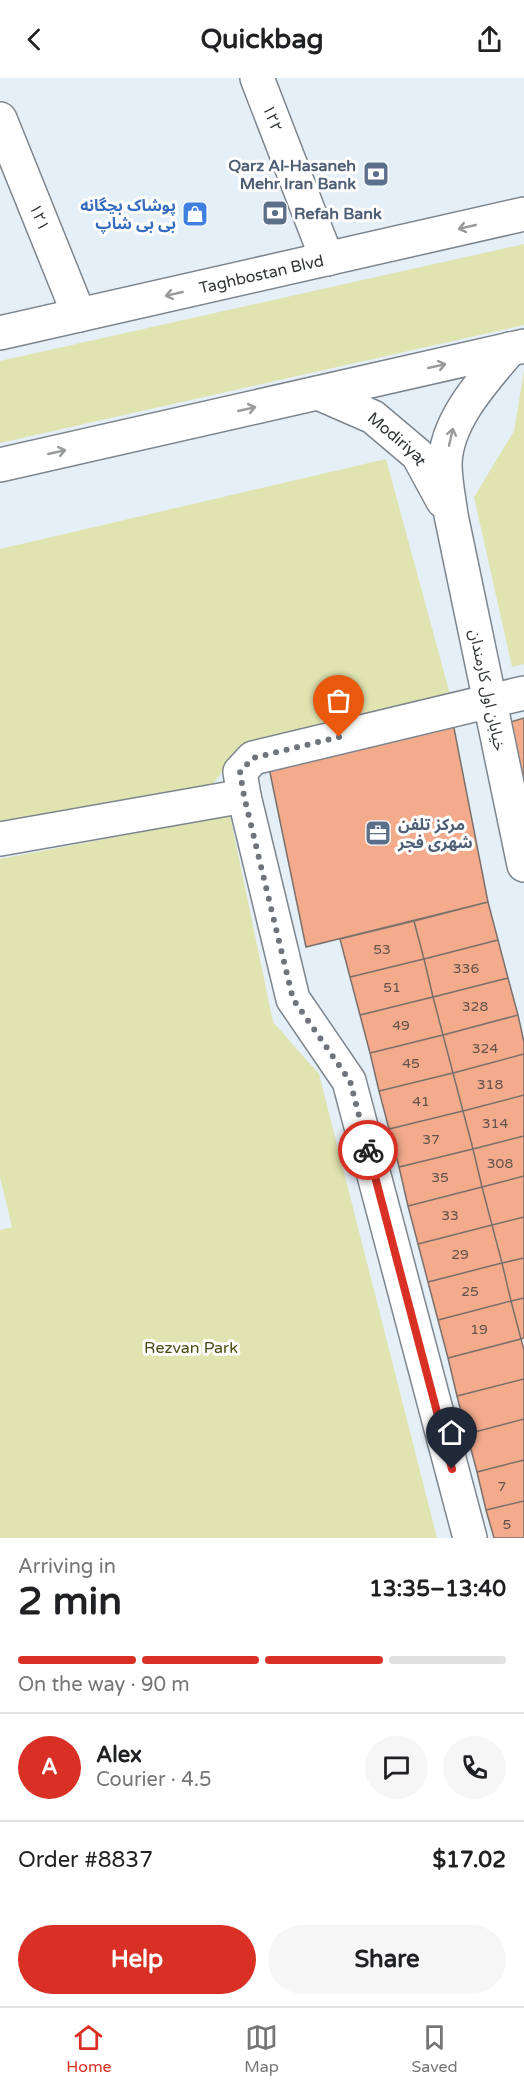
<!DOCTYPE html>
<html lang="en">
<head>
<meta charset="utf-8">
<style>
	body { margin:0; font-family:"Varela Round","Noto Sans Arabic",sans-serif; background:#f6f6f6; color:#202124; height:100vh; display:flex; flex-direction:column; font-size:22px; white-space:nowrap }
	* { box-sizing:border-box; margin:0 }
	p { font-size:20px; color:#757577 }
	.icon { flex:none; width:33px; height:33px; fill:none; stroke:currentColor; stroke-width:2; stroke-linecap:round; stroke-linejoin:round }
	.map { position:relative; height:1460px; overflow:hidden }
	.details { display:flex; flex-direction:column; background:#fff; flex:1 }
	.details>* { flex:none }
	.pin { position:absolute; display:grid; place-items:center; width:51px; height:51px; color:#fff; margin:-62px -26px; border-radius:50% 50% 50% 0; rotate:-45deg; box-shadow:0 0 6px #0007 }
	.pin .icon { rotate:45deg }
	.courier { position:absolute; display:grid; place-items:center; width:60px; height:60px; margin:-30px; border:4px solid #d93025; border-radius:50%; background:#fff; color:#222; box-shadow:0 2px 8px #0007 }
	.summary em { font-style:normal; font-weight:700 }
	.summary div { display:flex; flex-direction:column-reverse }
	.summary { display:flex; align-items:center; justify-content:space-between; height:102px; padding:0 18px }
	h1 { font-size:39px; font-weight:700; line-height:45px }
	.bar { display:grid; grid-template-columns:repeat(4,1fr); gap:9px 6px; align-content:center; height:72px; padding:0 18px }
	.bar i { height:8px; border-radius:4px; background:#e0e0e0 }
	.bar .current { background:#d93025 }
	.bar p { grid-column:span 4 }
	.line { display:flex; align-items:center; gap:15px; padding:0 18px; border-top:2px solid #e0e0e0 }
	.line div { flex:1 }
	.round { display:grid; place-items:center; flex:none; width:63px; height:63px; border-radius:32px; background:#f6f6f6 }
	.cta { display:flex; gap:12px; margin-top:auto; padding:12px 18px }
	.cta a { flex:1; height:69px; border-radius:36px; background:#d93025; color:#fff; font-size:24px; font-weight:700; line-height:69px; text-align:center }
	.cta a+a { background:#f6f6f6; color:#202124 }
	header { display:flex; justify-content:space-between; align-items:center; height:78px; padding:0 18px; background:#fff; font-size:27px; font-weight:700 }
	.tab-bar { display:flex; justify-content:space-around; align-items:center; height:84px; border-top:2px solid #e0e0e0; background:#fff; font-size:16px; color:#757577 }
	.tab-bar a { display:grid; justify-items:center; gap:3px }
	.tab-bar .current { color:#d93025 }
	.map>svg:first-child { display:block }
	.green { fill:#e0e4b1 }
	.building { fill:#f4ab8c; stroke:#7b706b; stroke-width:1.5 }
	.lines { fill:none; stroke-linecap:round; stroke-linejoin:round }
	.minor-casing { stroke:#7d868e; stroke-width:36 }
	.major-casing { stroke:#7d868e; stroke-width:36 }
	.minor { stroke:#fff; stroke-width:33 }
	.major { stroke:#fff; stroke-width:33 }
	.oneway { stroke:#989a9b }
	.done { stroke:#6f757b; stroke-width:6; stroke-dasharray:0 10.8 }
	.route { stroke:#d93025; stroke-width:8 }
	.labels { text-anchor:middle; stroke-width:6; stroke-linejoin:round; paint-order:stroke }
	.number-label { font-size:14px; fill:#61524c }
	.street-label { font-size:16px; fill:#303437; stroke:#fff }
	.service-label { font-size:16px; font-weight:bold; fill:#4e5e75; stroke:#fff; text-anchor:start }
	.shop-label { font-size:16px; font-weight:bold; fill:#366cbe; stroke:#fff; text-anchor:end }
	.park-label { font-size:16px; fill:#4a4b13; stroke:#fff }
</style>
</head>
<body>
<header><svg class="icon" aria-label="back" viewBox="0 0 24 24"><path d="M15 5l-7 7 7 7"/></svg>Quickbag<svg class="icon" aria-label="share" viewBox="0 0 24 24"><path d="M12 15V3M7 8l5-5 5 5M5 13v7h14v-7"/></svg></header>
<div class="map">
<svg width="524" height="1460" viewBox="0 0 524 1460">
	<rect width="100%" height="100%" fill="#e5eff8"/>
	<path class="green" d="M524,166V247L0,365V283Z
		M524,293V586L512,589L474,419L514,353Z
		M386,381L451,620L236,674L211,709L0,745V471Z
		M230,737L273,944L319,996L437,1460H0V1152L12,1149L0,1099V781Z"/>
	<path class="building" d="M524,640V741L507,645Z
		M453,645L488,824L306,869L268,685Z
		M488,824L498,862L424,881L414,843Z
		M414,843L424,881L350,899L340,861Z
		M498,862L508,900L433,919L424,881Z
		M424,881L433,919L360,937L350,899Z
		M508,900L518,937L443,957L433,919Z
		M433,919L443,957L370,975L360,937Z
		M518,937L524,964V976L453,995L443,957Z
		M443,957L453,995L379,1013L370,975Z
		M524,976V1017L463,1033L453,995Z
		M453,995L463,1033L389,1051L379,1013Z
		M524,1017V1058L473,1071L463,1033Z
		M463,1033L473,1071L399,1089L389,1051Z
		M524,1058V1098L482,1109L473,1071Z
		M473,1071L482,1109L408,1128L399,1089Z
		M524,1098V1139L492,1147L482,1109Z
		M482,1109L492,1147L418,1166L408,1128Z
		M524,1139V1180L502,1185L492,1147Z
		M492,1147L502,1185L428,1204L418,1166Z
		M524,1180V1220L511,1223L502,1185Z
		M502,1185L511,1223L438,1242L428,1204Z
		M524,1220V1260L521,1261L511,1223Z
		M511,1223L521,1261L448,1280L438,1242Z
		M521,1261L524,1272V1301L457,1318L448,1280Z
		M524,1301V1341L467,1356L457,1318Z
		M524,1341V1382L477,1394L467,1356Z
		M524,1382V1423L486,1432L477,1394Z
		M524,1423V1460H494L486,1432Z"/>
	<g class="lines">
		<g class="minor-casing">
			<g id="minor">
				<path d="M257,0L327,181"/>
				<path d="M0,41L79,237"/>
				<path d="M510,271C483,303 446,343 445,386C445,403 449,421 451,437L524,787"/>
				<path id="s1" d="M318,315L373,339L418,377L443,423"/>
				<path d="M0,761L244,718"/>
				<path d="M470,1460L349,1003L293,921L244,718L240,694L253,680L524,615"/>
			</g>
		</g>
		<g class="major-casing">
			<g id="major">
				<path id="s2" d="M0,255L524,136"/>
				<path d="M0,387L524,268"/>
			</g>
		</g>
		<use href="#minor" class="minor"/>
		<use href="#major" class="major"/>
	</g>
	<defs><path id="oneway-shaft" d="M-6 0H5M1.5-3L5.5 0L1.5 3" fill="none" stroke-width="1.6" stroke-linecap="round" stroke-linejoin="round" transform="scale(1.5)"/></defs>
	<g class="oneway">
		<use href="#oneway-shaft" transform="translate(467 149) rotate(167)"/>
		<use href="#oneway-shaft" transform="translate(174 216) rotate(167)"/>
		<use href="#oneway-shaft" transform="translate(437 288) rotate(-13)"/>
		<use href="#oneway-shaft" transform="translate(247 331) rotate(-13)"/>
		<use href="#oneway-shaft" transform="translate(451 359) rotate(-77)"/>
		<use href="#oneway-shaft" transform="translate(57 374) rotate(-13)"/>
	</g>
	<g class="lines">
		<path class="done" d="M339,659L253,680L240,694L244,718L293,921L350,1003L368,1072"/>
		<path class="route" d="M368,1072L452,1391"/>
	</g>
	<defs>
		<g id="bank-square" transform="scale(1.35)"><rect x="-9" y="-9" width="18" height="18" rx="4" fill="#5c6f8a" stroke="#fff"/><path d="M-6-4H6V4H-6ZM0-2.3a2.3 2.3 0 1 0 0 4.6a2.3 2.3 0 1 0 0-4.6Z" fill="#fff"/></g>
		<g id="shop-square" transform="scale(1.35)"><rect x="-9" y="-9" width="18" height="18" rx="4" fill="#3f7fe0" stroke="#fff"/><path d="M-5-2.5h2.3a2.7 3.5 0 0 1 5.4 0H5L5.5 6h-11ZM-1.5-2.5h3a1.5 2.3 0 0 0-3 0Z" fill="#fff"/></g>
		<g id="office-square" transform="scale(1.35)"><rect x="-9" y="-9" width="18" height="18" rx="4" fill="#5c6f8a" stroke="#fff"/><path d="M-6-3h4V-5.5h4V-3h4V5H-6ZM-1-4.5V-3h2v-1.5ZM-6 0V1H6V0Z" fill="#fff"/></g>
	</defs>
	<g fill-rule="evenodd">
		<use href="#bank-square" x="376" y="96"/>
		<use href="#bank-square" x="275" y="135"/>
		<use href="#shop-square" x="195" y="136"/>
		<use href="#office-square" x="378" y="755"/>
	</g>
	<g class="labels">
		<g class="number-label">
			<text x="382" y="876">53</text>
			<text x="466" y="895">336</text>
			<text x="392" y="914">51</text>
			<text x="475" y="933">328</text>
			<text x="401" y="952">49</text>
			<text x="485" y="975">324</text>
			<text x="411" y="990">45</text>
			<text x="490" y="1011">318</text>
			<text x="421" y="1028">41</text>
			<text x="495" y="1050">314</text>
			<text x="431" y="1066">37</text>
			<text x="500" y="1090">308</text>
			<text x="440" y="1104">35</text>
			<text x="450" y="1142">33</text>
			<text x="460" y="1181">29</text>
			<text x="470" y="1218">25</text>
			<text x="479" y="1256">19</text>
			<text x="502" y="1413">7</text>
			<text x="507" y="1451">5</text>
		</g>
		<g class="street-label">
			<text transform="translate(273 40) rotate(69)" y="6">۱۲۲</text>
			<text transform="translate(40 139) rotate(68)" y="6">۱۲۱</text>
			<text dy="6" stroke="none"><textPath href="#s2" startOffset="268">Taghbostan Blvd</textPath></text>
			<text dy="6" stroke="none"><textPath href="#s1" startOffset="93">Modiriyat</textPath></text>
			<text transform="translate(488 612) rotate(78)" y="6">خیابان اول کارمندان</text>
		</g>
		<g class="service-label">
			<text x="356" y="93" text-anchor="end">Qarz Al-Hasaneh<tspan x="356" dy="18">Mehr Iran Bank</tspan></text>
			<text x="294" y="141">Refah Bank</text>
			<text x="398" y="752">مرکز تلفن<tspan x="398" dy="18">شهری فجر</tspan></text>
		</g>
		<g class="shop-label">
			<text x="176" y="133">پوشاک بچگانه<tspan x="176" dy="18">بی بی شاپ</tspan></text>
		</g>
		<g class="park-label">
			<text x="191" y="1275">Rezvan Park</text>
		</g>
	</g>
</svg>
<div class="pin" style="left:339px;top:659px;background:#ea580c"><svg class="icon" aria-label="bag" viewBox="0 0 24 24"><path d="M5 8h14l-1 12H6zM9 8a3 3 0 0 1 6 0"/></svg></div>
<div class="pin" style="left:452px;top:1391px;background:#1f2937"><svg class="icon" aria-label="home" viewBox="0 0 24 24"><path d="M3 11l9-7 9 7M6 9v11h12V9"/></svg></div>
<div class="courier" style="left:368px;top:1072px"><svg class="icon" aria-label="bike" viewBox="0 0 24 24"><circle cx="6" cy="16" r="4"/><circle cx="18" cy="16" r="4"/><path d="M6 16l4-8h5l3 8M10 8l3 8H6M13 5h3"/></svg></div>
</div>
<section class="details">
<div class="summary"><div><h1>2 min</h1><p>Arriving in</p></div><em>13:35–13:40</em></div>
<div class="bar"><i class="current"></i><i class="current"></i><i class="current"></i><i></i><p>On the way · 90 m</p></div>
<div class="line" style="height:108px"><b class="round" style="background:#d93025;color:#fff">A</b><div><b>Alex</b><p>Courier · 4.5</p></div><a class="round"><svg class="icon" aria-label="chat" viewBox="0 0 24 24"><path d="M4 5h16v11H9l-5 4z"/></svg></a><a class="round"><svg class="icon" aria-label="phone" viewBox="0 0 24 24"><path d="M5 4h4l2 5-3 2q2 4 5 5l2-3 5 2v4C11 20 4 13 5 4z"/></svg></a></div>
<div class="line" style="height:78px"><div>Order #8837</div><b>$17.02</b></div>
<div class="cta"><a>Help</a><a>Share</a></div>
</section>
<nav class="tab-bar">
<a class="current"><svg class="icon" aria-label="home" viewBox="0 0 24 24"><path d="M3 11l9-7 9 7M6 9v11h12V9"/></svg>Home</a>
<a><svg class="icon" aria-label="map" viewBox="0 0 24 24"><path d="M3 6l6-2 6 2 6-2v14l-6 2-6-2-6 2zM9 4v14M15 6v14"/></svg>Map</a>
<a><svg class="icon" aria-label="saved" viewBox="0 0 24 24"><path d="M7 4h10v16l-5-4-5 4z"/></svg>Saved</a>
</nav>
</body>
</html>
